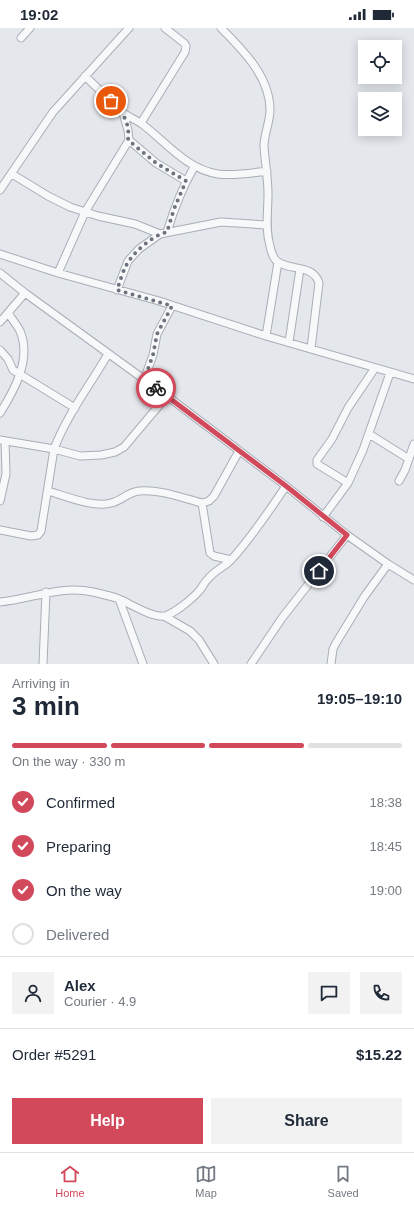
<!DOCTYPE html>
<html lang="en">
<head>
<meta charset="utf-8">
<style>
	body { margin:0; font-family:Arial,sans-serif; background:#f2f2f3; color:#1f2937; height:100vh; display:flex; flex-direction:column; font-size:15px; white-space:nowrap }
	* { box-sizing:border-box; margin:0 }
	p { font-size:13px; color:#747a83 }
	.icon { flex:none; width:22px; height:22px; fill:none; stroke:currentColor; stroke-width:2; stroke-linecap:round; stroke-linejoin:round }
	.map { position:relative; height:636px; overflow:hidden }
	.drawer { display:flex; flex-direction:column; background:#fff; flex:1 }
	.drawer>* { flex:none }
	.fabs { position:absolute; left:358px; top:12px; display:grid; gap:8px }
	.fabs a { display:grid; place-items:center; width:44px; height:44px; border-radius:0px; background:#fff; box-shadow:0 2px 10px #0003; font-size:20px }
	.pin { position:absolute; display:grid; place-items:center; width:34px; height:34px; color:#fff; margin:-17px; border:2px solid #fff; border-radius:50%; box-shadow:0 1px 4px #0007 }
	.courier { position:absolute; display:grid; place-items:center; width:40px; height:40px; margin:-20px; border:3px solid #d1495b; border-radius:50%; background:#fff; color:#222; box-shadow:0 1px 5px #0007 }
	.summary em { font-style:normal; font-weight:800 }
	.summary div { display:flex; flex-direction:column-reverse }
	.summary { display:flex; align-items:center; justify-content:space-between; height:68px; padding:0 12px }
	h1 { font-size:26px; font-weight:800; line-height:30px }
	.bar { display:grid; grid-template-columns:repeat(4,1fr); gap:6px 4px; align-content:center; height:48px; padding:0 12px }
	.bar i { height:5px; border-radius:3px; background:#e0e1e3 }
	.bar .active { background:#d1495b }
	.bar p { grid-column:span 4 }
	.line { display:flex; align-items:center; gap:10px; padding:0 12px; border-top:1px solid #e0e1e3 }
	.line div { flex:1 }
	.round { display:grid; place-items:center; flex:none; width:42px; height:42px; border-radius:0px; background:#f2f2f3 }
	ol { padding:0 12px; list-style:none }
	li { display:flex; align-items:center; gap:12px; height:44px }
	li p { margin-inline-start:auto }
	li .icon { padding:4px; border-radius:50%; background:#d1495b; color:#fff; stroke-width:4 }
	li:last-child { color:#747a83 }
	li i { width:22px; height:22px; border:2px solid #e0e1e3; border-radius:50% }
	.primary-button { display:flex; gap:8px; margin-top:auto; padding:8px 12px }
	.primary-button a { flex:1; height:46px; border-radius:0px; background:#d1495b; color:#fff; font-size:16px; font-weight:800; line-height:46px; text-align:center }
	.primary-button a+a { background:#f2f2f3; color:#1f2937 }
	.status { display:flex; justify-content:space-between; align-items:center; height:28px; padding:0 20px; background:#fff; direction:ltr }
	.status svg { height:11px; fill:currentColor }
	.tab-bar { display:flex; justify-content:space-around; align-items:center; height:56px; border-top:1px solid #e0e1e3; background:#fff; font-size:11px; color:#747a83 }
	.tab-bar a { display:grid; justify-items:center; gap:2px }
	.tab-bar .active { color:#d1495b }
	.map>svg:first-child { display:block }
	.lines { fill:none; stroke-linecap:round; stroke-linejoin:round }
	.minor-casing { stroke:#a9aeb7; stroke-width:9 }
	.minor { stroke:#f7f8fa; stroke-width:7 }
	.done { stroke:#6c737f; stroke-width:4; stroke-dasharray:0 7.2 }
	.route { stroke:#d1495b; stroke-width:5 }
</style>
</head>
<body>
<div class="status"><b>19:02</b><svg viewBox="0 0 49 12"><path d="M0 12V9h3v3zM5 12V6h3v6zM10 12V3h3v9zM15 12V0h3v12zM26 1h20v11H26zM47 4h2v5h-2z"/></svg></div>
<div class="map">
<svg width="414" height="636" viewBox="0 0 414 636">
	<rect width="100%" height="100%" fill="#e4e7ec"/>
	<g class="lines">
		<g class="minor-casing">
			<path id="minor" d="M221,0C243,22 270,49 270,82C270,94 264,106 264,118C265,134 268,150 268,166C268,184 265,201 270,218C271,223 273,231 278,234C291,243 313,236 319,255L311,320
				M21,10L30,0
				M123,85C129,89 136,92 142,96C166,114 186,141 218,146C235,148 251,145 267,143
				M141,95L185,24L186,18L184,15L165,0
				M129,112L156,135L186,153
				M12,146L48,168L70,179L98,188L135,196L160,206L221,194L266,197
				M0,162L53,84L129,0
				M167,204C174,181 182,160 194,139
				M0,226L58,245L159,273L266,308L414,351
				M0,245L25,265L167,368L286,458L347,507L388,536L414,552
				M58,245L85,184L129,112L128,102L123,85L85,48
				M117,262L128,233L139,221L160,206
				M0,294L25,265
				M266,308L278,234
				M289,314L300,241
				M0,322L8,331L13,342L75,380
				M144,352L153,327L157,306L172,278
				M0,385C14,363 32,331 20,303C17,297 12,291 8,285
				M369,406L409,431
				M0,412L54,421L80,428L101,427L115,424L124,419L167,368
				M399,453L405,442L414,416
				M348,455L317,436V432L332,411L348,380L375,340
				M48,463C65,468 94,480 111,475C121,473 128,464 139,463C160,461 182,470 202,475L209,473L214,468L239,423
				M0,473L6,446L5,413
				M202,475L210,525L214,528L231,532
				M323,489L348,455L363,422L390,345
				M0,502L31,508L38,507L41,503L54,421C67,387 90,357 108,326
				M119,571L143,636
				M0,574C32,571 60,557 93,564C102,566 111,568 119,571C131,576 152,590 165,588C175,585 192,571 199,563C203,559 204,554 208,551C214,543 224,539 231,532C252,509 269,483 286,458
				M164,588L190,603L199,612L214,636
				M43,636L46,564
				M251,636L282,590L347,507
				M331,636L333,621L336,615L364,569L388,536"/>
		</g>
		<use href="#minor" class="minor"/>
	</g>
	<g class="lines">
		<path class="done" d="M111,73C123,85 130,94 128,112L156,135L186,153L174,181L167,204C153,207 132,225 126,238C122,245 120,254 117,262L172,278L157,306L153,327L144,352L156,360"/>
		<path class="route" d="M156,360L286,458L347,507L319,543"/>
	</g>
</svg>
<div class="fabs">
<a><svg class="icon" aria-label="locate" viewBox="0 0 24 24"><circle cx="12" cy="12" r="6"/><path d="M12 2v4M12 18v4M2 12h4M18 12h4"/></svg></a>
<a><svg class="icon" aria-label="layers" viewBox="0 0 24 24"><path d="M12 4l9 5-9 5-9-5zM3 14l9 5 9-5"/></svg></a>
</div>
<div class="pin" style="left:111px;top:73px;background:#ea580c"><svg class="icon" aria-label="bag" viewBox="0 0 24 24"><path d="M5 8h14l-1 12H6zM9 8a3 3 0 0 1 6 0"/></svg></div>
<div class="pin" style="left:319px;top:543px;background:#1f2937"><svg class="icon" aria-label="home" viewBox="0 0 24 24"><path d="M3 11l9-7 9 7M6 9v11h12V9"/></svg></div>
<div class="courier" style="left:156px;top:360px"><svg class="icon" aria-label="bike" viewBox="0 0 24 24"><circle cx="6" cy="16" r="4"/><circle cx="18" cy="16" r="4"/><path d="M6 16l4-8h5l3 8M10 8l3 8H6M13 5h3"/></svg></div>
</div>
<section class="drawer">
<div class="summary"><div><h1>3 min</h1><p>Arriving in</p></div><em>19:05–19:10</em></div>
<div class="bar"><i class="active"></i><i class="active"></i><i class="active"></i><i></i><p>On the way · 330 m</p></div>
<ol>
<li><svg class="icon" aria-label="check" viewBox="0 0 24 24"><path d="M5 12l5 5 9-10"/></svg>Confirmed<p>18:38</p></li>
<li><svg class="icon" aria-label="check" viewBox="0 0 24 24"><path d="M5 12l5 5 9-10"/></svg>Preparing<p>18:45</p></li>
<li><svg class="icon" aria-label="check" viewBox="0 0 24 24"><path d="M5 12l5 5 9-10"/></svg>On the way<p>19:00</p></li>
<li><i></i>Delivered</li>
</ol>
<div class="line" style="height:72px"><a class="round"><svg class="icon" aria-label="person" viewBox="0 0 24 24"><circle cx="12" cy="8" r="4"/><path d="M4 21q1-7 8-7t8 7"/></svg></a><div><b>Alex</b><p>Courier · 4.9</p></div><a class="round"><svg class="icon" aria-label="chat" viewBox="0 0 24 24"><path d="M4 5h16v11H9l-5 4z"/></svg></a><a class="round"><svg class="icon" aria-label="phone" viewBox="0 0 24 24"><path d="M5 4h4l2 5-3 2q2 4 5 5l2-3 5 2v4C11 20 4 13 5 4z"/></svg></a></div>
<div class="line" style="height:52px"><div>Order #5291</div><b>$15.22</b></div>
<div class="primary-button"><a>Help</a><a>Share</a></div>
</section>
<nav class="tab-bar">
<a class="active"><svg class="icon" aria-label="home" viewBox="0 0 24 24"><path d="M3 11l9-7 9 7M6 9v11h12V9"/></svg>Home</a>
<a><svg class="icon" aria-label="map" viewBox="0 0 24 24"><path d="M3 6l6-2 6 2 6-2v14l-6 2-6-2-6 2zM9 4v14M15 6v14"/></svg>Map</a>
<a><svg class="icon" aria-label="saved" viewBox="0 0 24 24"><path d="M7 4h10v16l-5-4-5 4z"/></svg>Saved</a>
</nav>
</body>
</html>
